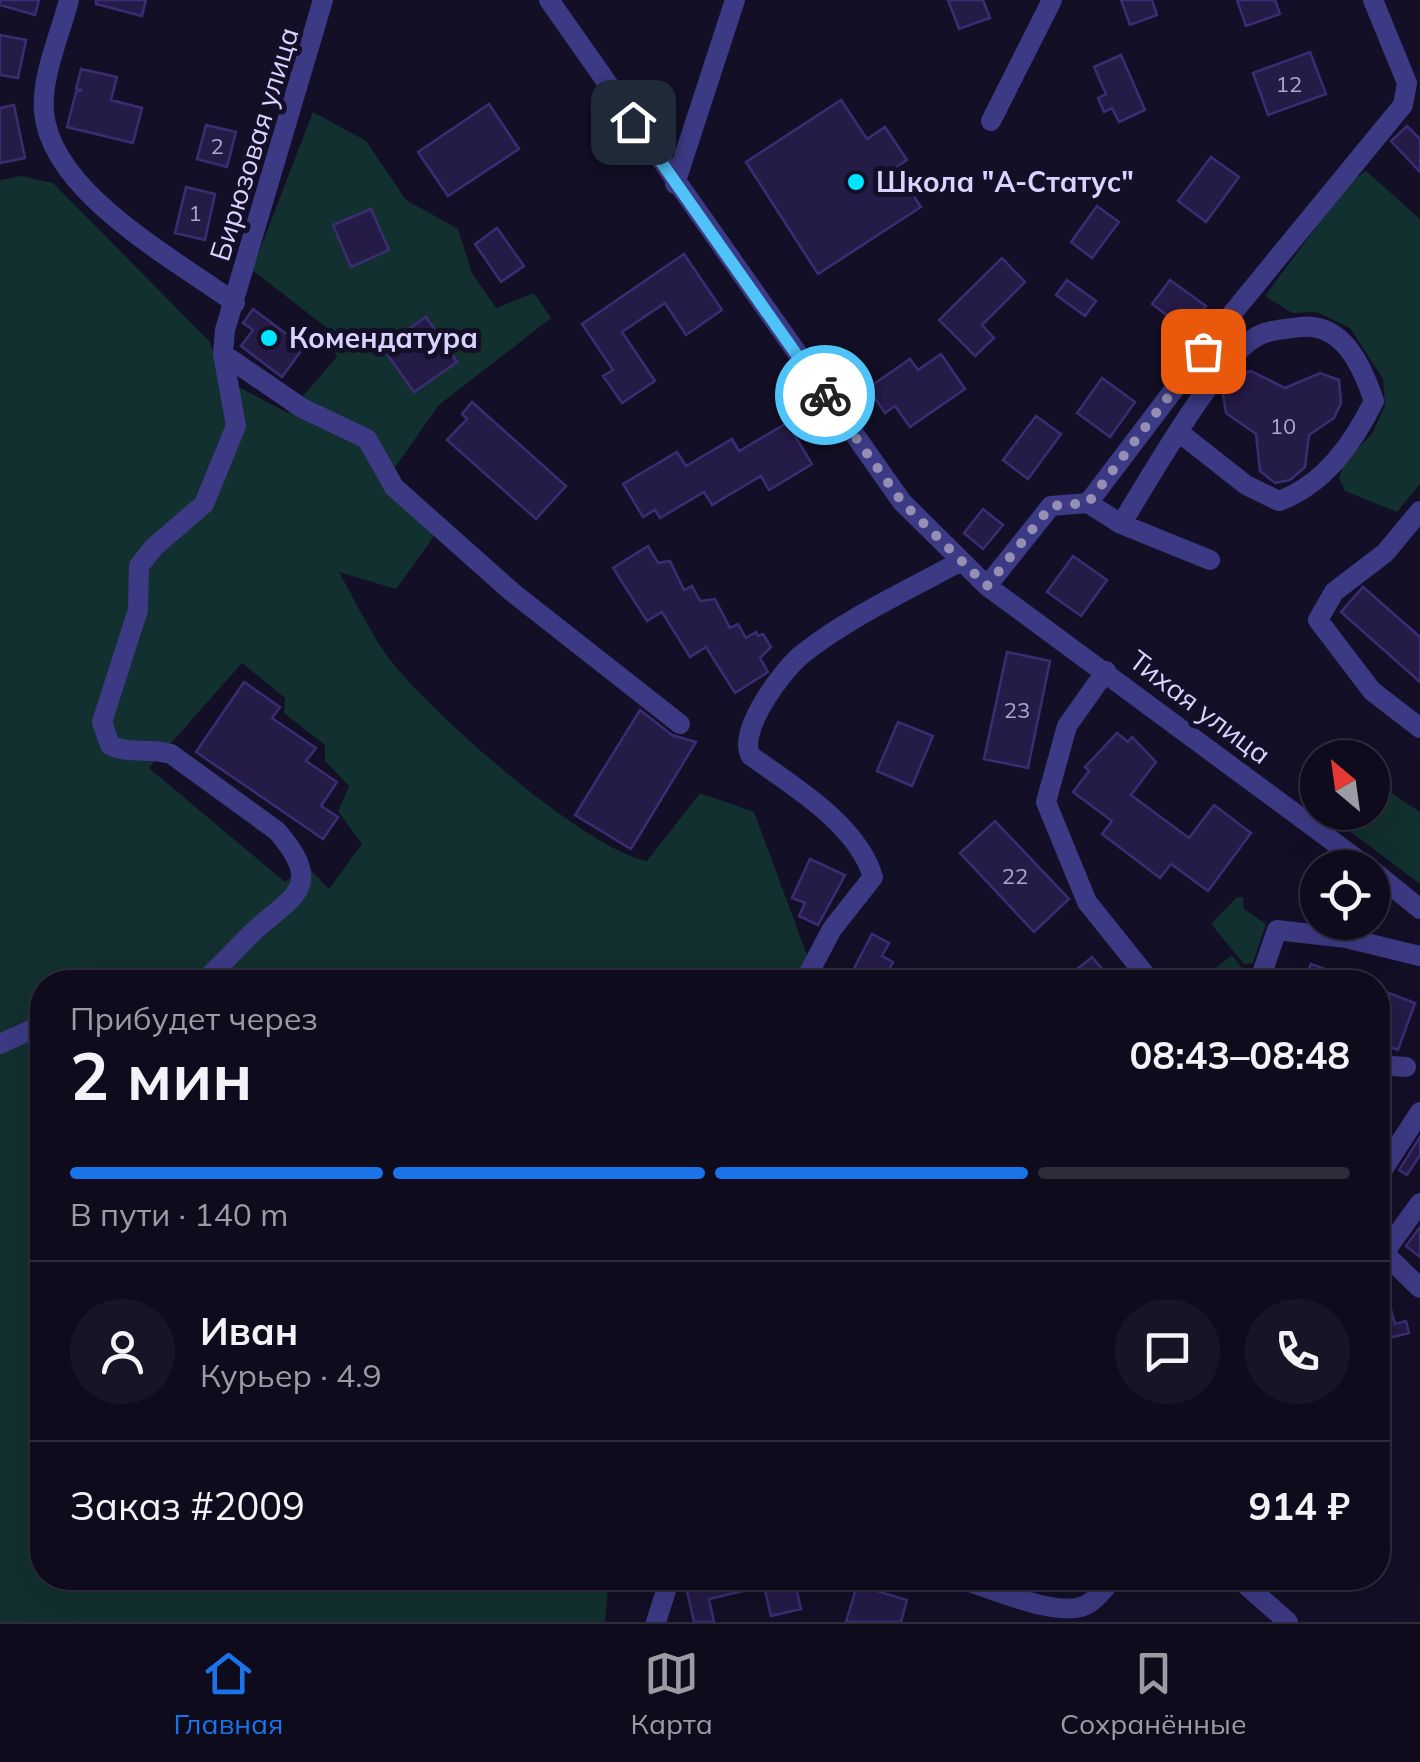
<!DOCTYPE html>
<html lang="ru">
<head>
<meta charset="utf-8">
<style>
	body { margin:0; font-family:Mulish,sans-serif; background:#171425; color:#f1f3f6; height:100vh; display:flex; flex-direction:column; font-size:38px; white-space:nowrap }
	* { box-sizing:border-box; margin:0 }
	p { font-size:32px; color:#9b9ba3 }
	.icon { flex:none; width:55px; height:55px; fill:none; stroke:currentColor; stroke-width:2; stroke-linecap:round; stroke-linejoin:round }
	.map { position:relative; flex:1; overflow:hidden }
	.panel { position:absolute; left:30px; top:970px; width:1360px; height:620px; display:flex; flex-direction:column; background:#0e0b1c; border-radius:40px; box-shadow:0 10px 40px #0002,0 0 0 2px #2e2b3b }
	.panel>* { flex:none }
	.needle { width:65px; rotate:331deg }
	.fabs { position:absolute; left:1300px; top:740px; display:grid; gap:20px }
	.fabs a { display:grid; place-items:center; width:90px; height:90px; border-radius:50%; background:#0e0b1c; box-shadow:0 10px 40px #0002,0 0 0 2px #2e2b3b; font-size:50px }
	.pin { position:absolute; display:grid; place-items:center; width:85px; height:85px; color:#fff; margin:-42px; border-radius:20px; box-shadow:0 5px 15px #0006 }
	.courier { position:absolute; display:grid; place-items:center; width:100px; height:100px; margin:-50px; border:8px solid #4fc3f7; border-radius:50%; background:#fff; color:#222; box-shadow:0 2px 12px #0007 }
	.overview em { font-style:normal; font-weight:700 }
	.overview div { display:flex; flex-direction:column-reverse }
	.overview { display:flex; align-items:center; justify-content:space-between; height:170px; padding:0 40px }
	h1 { font-size:65px; font-weight:700; line-height:75px }
	.bar { display:grid; grid-template-columns:repeat(4,1fr); gap:15px 10px; align-content:center; height:120px; padding:0 40px }
	.bar i { height:12px; border-radius:8px; background:#2e2b3b }
	.bar .active { background:#1a73e8 }
	.bar p { grid-column:span 4 }
	.line { display:flex; align-items:center; gap:25px; padding:0 40px; border-top:2px solid #2e2b3b }
	.line div { flex:1 }
	.round { display:grid; place-items:center; flex:none; width:105px; height:105px; border-radius:52px; background:#171425 }
	.tabs { display:flex; justify-content:space-around; align-items:center; height:140px; border-top:2px solid #2e2b3b; background:#0e0b1c; font-size:28px; color:#9b9ba3 }
	.tabs a { display:grid; justify-items:center; gap:5px }
	.tabs .active { color:#1a73e8 }
	.map>svg:first-child { display:block }
	.green { fill:#12302f; fill-rule:evenodd }
	.building { fill:#241b47; stroke:#3b2d73; stroke-width:2.5 }
	.lines { fill:none; stroke-linecap:round; stroke-linejoin:round }
	.minor { stroke:#3d3a85; stroke-width:20 }
	.done { stroke:#948fb3; stroke-width:10; stroke-dasharray:0 18 }
	.route { stroke:#4fc3f7; stroke-width:12 }
	.poi-dot { fill:#00e5ff; stroke:#130f26; stroke-width:4 }
	.labels { text-anchor:middle; stroke-width:10; stroke-linejoin:round; paint-order:stroke }
	.number-label { font-size:22px; fill:#aca6d1 }
	.street-label { font-size:28px; fill:#d9d4ff; stroke:#130f26 }
	.poi-label { font-size:28px; font-weight:bold; fill:#d9d4ff; stroke:#130f26; text-anchor:start }
</style>
</head>
<body>
<div class="map">
<svg width="1420" height="1622" viewBox="0 0 1420 1622">
	<rect width="100%" height="100%" fill="#130f26"/>
	<path class="green" d="M313,112L366,141L406,200L458,229L472,273L496,308L534,293L551,318L439,405L386,480L435,535L396,589L339,572C354,599 368,628 385,653C423,707 584,849 647,861L700,793L754,812L807,955L793,982H42V1578H609L605,1622H0V180L21,176L53,183L210,342L221,378L288,413L337,357L327,328L252,270ZM242,663L285,698L284,713L325,745V761L349,786L338,811L362,844L329,889L306,865L285,882L149,768Z
		M1366,171L1420,219V484L1397,512L1345,491L1339,478L1345,461L1372,434L1385,405L1383,379L1350,328L1317,312L1292,313L1265,296L1349,183Z
		M1381,786L1420,812V884L1347,829L1357,813L1372,812L1373,791Z
		M1237,897H1243L1244,909L1266,924L1253,963L1244,964L1211,924Z
		M1232,955L1248,976L1240,982H1198Z"/>
	<path class="building" d="M0,0H39L35,15L0,5Z
		M96,0H146L142,16L96,4Z
		M948,0H983L990,18L959,29Z
		M1121,0H1152L1157,15L1130,25Z
		M1237,0H1275L1280,14L1246,26Z
		M0,35L26,40L18,78L0,75Z
		M1310,52L1326,94L1268,115L1253,73Z
		M1121,55L1145,110L1119,122L1112,108L1104,112L1098,98L1106,94L1094,67Z
		M81,69L117,77L111,100L142,108L133,143L67,127L76,92L82,90L76,89Z
		M841,100L867,139L885,127L907,160L895,168L921,207L818,274L746,162Z
		M489,104L519,149L448,196L418,152Z
		M14,105L25,158L0,163V108Z
		M206,125L236,132L227,167L197,159Z
		M1407,126L1420,139V172L1391,141Z
		M1211,157L1239,177L1206,222L1178,201Z
		M186,187L215,194L205,240L175,233Z
		M1097,206L1119,222L1092,258L1071,242Z
		M371,209L389,250L351,267L333,225Z
		M497,228L524,266L501,282L475,244Z
		M684,254L722,310L686,335L665,303L622,332L655,381L622,403L603,376L613,370L582,324Z
		M1002,258L1025,282L982,325L994,338L975,356L939,320Z
		M1067,280L1096,301L1085,316L1056,295Z
		M1170,280L1206,306L1188,331L1152,304Z
		M253,309L304,347L282,377L241,346L253,330L243,323Z
		M426,317L457,362L414,392L382,347Z
		M941,354L965,389L910,427L895,406L885,413L868,388L910,359L918,370Z
		M1251,371L1285,388L1320,373L1339,380L1341,403L1334,418L1309,435L1305,467L1290,480L1275,483L1260,471L1256,434L1226,413L1223,394L1227,386L1235,376Z
		M1102,378L1135,402L1110,437L1077,413Z
		M472,402L566,486L536,519L447,440L467,419L462,414Z
		M1036,416L1061,434L1028,479L1003,460Z
		M787,423L812,464L769,490L761,476L712,505L704,492L660,518L655,510L643,517L623,484L677,452L686,466L732,439L739,451Z
		M983,509L1003,525L983,549L964,533Z
		M648,546L658,563L670,561L684,590L692,586L700,601L715,599L730,628L738,624L746,638L756,632L758,636L763,634L771,647L760,658L768,672L735,693L706,647L690,657L662,612L647,621L613,568Z
		M1073,556L1107,580L1081,616L1047,592Z
		M1363,587L1420,637V682L1341,612Z
		M1007,652L1050,661L1028,768L984,759Z
		M244,682L280,707L272,718L316,748L306,761L337,782L321,806L338,817L323,839L196,752Z
		M640,710L672,735L696,742L631,849L575,815Z
		M898,722L933,736L912,786L877,771Z
		M1117,733L1128,742L1132,737L1156,762L1131,795L1189,838L1214,805L1251,833L1208,891L1171,864L1160,878L1102,834L1112,821L1073,792L1089,771L1085,767Z
		M995,821L1069,899L1034,932L960,853Z
		M810,859L845,875L818,925L799,916L805,903L792,898Z
		M872,934L889,943L882,956L893,962L883,982H859L849,978Z
		M1092,957L1113,982H1061Z
		M1311,964L1357,981V982H1304Z
		M1378,989L1415,1003L1398,1050L1378,1043Z
		M1420,1137V1155L1407,1175L1399,1170Z
		M1420,1227V1257L1406,1246Z
		M1390,1306L1395,1324L1406,1321L1409,1333L1378,1341V1310Z
		M706,1578H794L801,1609L771,1616L764,1586L709,1599L714,1622H694L685,1582Z
		M857,1585L907,1600L901,1622H846Z"/>
	<g class="lines">
		<path class="minor" d="M69,0C60,35 41,76 44,112C51,193 175,259 235,303
			M549,0L902,502L987,586L1369,868
			M991,121L1052,0
			M675,184L735,0
			M223,354L302,408L367,439L394,487L512,592L680,724
			M1088,503L1226,321L1403,105L1407,83L1373,0
			M1088,503L1121,524L1210,560
			M1420,511L1385,553L1334,592L1318,620L1372,691L1420,728
			M1121,524C1148,482 1221,349 1262,334C1273,329 1288,329 1300,327C1343,322 1362,366 1374,401C1353,443 1325,484 1279,501L1246,485L1180,433
			M987,586L1051,506L1088,503
			M1106,671L1067,726L1046,802L1087,902L1151,982
			M1372,870L1420,909
			M203,982C220,966 237,948 254,931C292,896 326,888 277,831L171,754C150,747 130,755 110,745L102,722L138,610L139,566L154,547L204,504L236,426L223,354L225,330L323,0
			M804,982L832,929L873,877C857,824 794,787 751,756C736,732 784,667 805,652C851,616 909,590 959,562
			M1259,982L1277,930L1346,938L1420,956
			M0,1044L42,1025
			M1378,1065L1406,1067
			M1378,1177L1420,1112
			M1420,1203L1384,1253L1420,1288
			M957,1578C988,1587 1057,1619 1086,1605C1098,1599 1105,1587 1114,1578
			M1238,1578L1288,1622
			M656,1622L670,1578"/>
	</g>
	<g class="lines">
		<path class="done" d="M825,395L902,502L987,586L1051,506L1088,503L1203,351"/>
		<path class="route" d="M633,122L825,395"/>
	</g>
	<g class="poi-dot">
		<circle cx="856" cy="182" r="10"/>
		<circle cx="269" cy="338" r="10"/>
	</g>
	<g class="labels">
		<g class="number-label">
			<text x="1289" y="92">12</text>
			<text x="217" y="154">2</text>
			<text x="195" y="221">1</text>
			<text x="1283" y="434">10</text>
			<text x="1017" y="718">23</text>
			<text x="1015" y="884">22</text>
		</g>
		<g class="street-label">
			<text transform="translate(254 144) rotate(-73)" y="10">Бирюзовая улица</text>
			<text transform="translate(1200 707) rotate(37)" y="10">Тихая улица</text>
		</g>
		<g class="poi-label">
			<text x="876" y="192">Школа "А-Статус"</text>
			<text x="289" y="348">Комендатура</text>
		</g>
	</g>
</svg>
<div class="fabs">
<a><svg class="needle" viewBox="-14 -14 28 28"><path d="M0-13l5 13h-10z" fill="#e53935"/><path d="M0 13l5-13h-10z" fill="#9b9ba3"/></svg></a>
<a><svg class="icon" aria-label="locate" viewBox="0 0 24 24"><circle cx="12" cy="12" r="6"/><path d="M12 2v4M12 18v4M2 12h4M18 12h4"/></svg></a>
</div>
<div class="pin" style="left:1203px;top:351px;background:#ea580c"><svg class="icon" aria-label="bag" viewBox="0 0 24 24"><path d="M5 8h14l-1 12H6zM9 8a3 3 0 0 1 6 0"/></svg></div>
<div class="pin" style="left:633px;top:122px;background:#1f2937"><svg class="icon" aria-label="home" viewBox="0 0 24 24"><path d="M3 11l9-7 9 7M6 9v11h12V9"/></svg></div>
<div class="courier" style="left:825px;top:395px"><svg class="icon" aria-label="bike" viewBox="0 0 24 24"><circle cx="6" cy="16" r="4"/><circle cx="18" cy="16" r="4"/><path d="M6 16l4-8h5l3 8M10 8l3 8H6M13 5h3"/></svg></div>
<section class="panel">
<div class="overview"><div><h1>2 мин</h1><p>Прибудет через</p></div><em>08:43–08:48</em></div>
<div class="bar"><i class="active"></i><i class="active"></i><i class="active"></i><i></i><p>В пути · 140 m</p></div>
<div class="line" style="height:180px"><a class="round"><svg class="icon" aria-label="person" viewBox="0 0 24 24"><circle cx="12" cy="8" r="4"/><path d="M4 21q1-7 8-7t8 7"/></svg></a><div><b>Иван</b><p>Курьер · 4.9</p></div><a class="round"><svg class="icon" aria-label="chat" viewBox="0 0 24 24"><path d="M4 5h16v11H9l-5 4z"/></svg></a><a class="round"><svg class="icon" aria-label="phone" viewBox="0 0 24 24"><path d="M5 4h4l2 5-3 2q2 4 5 5l2-3 5 2v4C11 20 4 13 5 4z"/></svg></a></div>
<div class="line" style="height:130px"><div>Заказ #2009</div><b>914 ₽</b></div>
</section>
</div>
<nav class="tabs">
<a class="active"><svg class="icon" aria-label="home" viewBox="0 0 24 24"><path d="M3 11l9-7 9 7M6 9v11h12V9"/></svg>Главная</a>
<a><svg class="icon" aria-label="map" viewBox="0 0 24 24"><path d="M3 6l6-2 6 2 6-2v14l-6 2-6-2-6 2zM9 4v14M15 6v14"/></svg>Карта</a>
<a><svg class="icon" aria-label="saved" viewBox="0 0 24 24"><path d="M7 4h10v16l-5-4-5 4z"/></svg>Сохранённые</a>
</nav>
</body>
</html>
